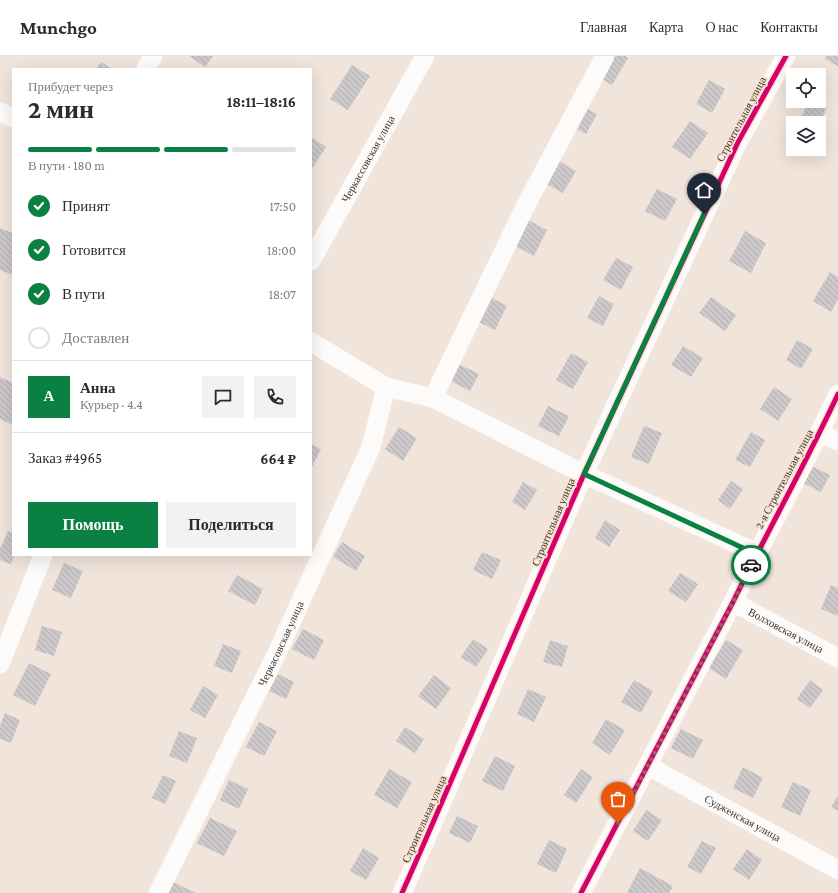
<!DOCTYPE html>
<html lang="ru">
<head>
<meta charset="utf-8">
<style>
	body { margin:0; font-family:"Crimson Pro",serif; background:#f2f2f3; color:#2b2b33; height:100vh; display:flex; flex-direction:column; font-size:15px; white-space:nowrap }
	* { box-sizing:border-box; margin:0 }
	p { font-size:13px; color:#7c7c81 }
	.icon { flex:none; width:22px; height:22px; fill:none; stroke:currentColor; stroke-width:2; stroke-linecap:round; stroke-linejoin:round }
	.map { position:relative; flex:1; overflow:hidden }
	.panel { position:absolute; left:12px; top:12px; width:300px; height:488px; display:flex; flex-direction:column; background:#fff; border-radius:0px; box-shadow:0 4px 16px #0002 }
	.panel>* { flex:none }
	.fabs { position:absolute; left:786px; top:12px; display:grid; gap:8px }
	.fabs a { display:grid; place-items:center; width:40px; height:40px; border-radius:0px; background:#fff; box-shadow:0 4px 16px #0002; font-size:20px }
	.pin { position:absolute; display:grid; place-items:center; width:34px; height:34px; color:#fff; margin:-41px -17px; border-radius:50% 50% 50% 0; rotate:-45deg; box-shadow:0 0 4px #0007 }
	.pin .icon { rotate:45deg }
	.courier { position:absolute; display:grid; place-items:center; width:40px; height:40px; margin:-20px; border:3px solid #0b8043; border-radius:50%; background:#fff; color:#222; box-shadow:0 1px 5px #0007 }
	.overview em { font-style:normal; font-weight:700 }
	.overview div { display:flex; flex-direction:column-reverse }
	.overview { display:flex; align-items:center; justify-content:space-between; height:68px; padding:0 16px }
	h1 { font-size:26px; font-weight:700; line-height:30px }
	.bar { display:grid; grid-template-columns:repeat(4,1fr); gap:6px 4px; align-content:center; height:48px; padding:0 16px }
	.bar i { height:5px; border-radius:3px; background:#e1e1e2 }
	.bar .selected { background:#0b8043 }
	.bar p { grid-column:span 4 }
	.line { display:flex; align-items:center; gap:10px; padding:0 16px; border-top:1px solid #e1e1e2 }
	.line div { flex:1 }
	.round { display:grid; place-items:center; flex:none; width:42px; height:42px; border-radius:0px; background:#f2f2f3 }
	ol { padding:0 16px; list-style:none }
	li { display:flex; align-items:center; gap:12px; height:44px }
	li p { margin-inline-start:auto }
	li .icon { padding:4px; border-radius:50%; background:#0b8043; color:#fff; stroke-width:4 }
	li:last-child { color:#7c7c81 }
	li i { width:22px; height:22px; border:2px solid #e1e1e2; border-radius:50% }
	.cta { display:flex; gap:8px; margin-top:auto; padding:8px 16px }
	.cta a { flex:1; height:46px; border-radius:0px; background:#0b8043; color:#fff; font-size:16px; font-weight:700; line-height:46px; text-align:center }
	.cta a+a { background:#f2f2f3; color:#2b2b33 }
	header { display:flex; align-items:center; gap:24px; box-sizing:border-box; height:56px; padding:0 20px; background:#fff; border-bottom:1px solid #e1e1e2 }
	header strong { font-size:19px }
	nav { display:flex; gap:22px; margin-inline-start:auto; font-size:14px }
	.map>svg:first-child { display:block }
	.building { fill:url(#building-back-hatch) }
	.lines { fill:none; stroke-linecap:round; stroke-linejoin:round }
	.minor { stroke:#fdfbfa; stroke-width:19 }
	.cycleway-casing { stroke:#f9e3d2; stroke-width:8 }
	.cycleway { stroke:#d6006c; stroke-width:5 }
	.done { stroke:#7c736b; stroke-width:4; stroke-dasharray:0 7.2 }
	.route { stroke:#0b8043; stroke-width:5 }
	.labels { text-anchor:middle; stroke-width:3.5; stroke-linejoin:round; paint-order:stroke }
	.street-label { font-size:11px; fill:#3e362f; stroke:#f9e3d2 }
</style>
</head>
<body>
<header>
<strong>Munchgo</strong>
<nav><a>Главная</a><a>Карта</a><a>О нас</a><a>Контакты</a></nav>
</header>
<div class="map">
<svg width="838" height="837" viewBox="0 0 838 837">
	<defs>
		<pattern id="building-back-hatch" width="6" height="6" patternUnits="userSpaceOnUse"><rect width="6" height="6" fill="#cdc8c9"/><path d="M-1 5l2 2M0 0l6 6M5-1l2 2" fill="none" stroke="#b1acad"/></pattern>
	</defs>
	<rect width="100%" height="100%" fill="#f0e4db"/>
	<path class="building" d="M189,0H213L205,11Z
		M607,0H625L628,2L612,29L596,20Z
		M826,0H838V10L825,3Z
		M101,6L112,13H96Z
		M352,9L370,20L348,54L330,43Z
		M709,24L725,33L712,57L696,48Z
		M809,45H813L827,51L820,67H811L801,62Z
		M582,50L597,58L586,78L571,70Z
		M690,65L708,77L690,103L672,91Z
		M311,81L326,91L311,114Z
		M557,104L576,115L563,137L545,127Z
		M657,133L677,143L665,165L645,155Z
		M528,164L547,174L534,200L515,190Z
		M0,172L13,177V219L0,214Z
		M745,175L766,187L751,217L729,205Z
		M616,202L633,211L621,234L603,224Z
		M830,216L838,221V243L831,256L813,245Z
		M599,240L614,248L603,270L587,262Z
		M711,241L736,259L725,275L699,257Z
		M492,242L507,250L495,274L479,266Z
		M797,284L813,293L801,313L786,304Z
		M683,290L703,302L691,321L671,309Z
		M571,297L588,306L573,333L556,324Z
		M458,308L479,318L470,335L449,324Z
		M0,321L13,327V369L0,363Z
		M774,331L792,343L778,365L760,353Z
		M548,350L569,360L559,380L538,370Z
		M644,370L662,377L649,408L631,401Z
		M399,371L417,382L403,405L385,393Z
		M751,376L765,384L750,411L735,404Z
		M311,388L321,393L311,412Z
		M811,410L830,419L821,436L803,427Z
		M731,425L743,433L730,453L718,444Z
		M523,426L537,434L525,454L512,446Z
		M605,464L620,474L609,491L595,482Z
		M8,475L13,477V499H15L11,508L0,504V493Z
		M342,486L365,500L356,515L333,501Z
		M482,496L501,504L492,523L473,514Z
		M64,507L83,515L71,542L52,534Z
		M680,517L698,528L686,546L668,535Z
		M237,519L263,533L255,549L228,535Z
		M831,529L838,532V560L821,553Z
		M42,570L62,576L54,600L35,594Z
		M303,573L324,584L314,604L292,593Z
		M473,583L488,593L476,611L461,601Z
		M550,584L568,590L562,611L543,606Z
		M726,584L743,594L726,623L709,612Z
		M223,588L241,595L232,617L214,610Z
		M29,607L51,618L35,650L13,639Z
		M278,618L294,626L286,643L269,635Z
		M434,619L451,632L436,653L418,640Z
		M634,624L653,635L641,657L621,646Z
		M810,624L823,634L810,652L797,643Z
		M203,630L218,639L205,662L190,654Z
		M528,633L546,641L534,666L517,658Z
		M5,657L20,664L11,687L0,683V670Z
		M606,663L625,674L610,699L592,687Z
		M259,666L277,675L264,700L246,691Z
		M405,671L424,683L415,697L396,685Z
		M681,673L703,684L693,703L671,692Z
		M179,675L197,682L187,707L169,700Z
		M495,700L515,710L503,735L482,725Z
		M743,711L763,722L753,742L733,732Z
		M389,713L412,726L397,752L374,739Z
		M581,713L593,721L576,747L564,739Z
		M163,719L176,725L165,748L152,742Z
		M229,724L248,733L239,753L220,744Z
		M793,726L811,734L800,760L781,751Z
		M838,740V755L831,751Z
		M646,754L662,764L648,785L633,775Z
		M457,760L478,770L470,787L449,777Z
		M210,762L237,775L224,800L197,787Z
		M549,784L567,793L556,817L537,808Z
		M702,785L716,792L701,818L687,811Z
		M363,792L379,802L366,824L350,815Z
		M747,793L762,804L749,824L733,813Z
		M640,812L673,830L669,837H627Z
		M173,826L196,837H168Z"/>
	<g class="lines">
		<g class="minor">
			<path d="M146,13L153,0"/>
			<path d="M0,56L13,62"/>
			<path id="s1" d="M311,205L425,0"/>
			<path d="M311,286L386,331L433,342L584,418L757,497"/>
			<path d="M433,342L526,149L605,0"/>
			<path d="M820,377L838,385"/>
			<path id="s2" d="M733,546L838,602"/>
			<path d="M0,608L43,499"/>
			<path id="s3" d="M648,710L838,814"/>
			<path id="s4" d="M158,837L277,597L371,391L386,331"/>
			<path d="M402,837L425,785L584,418L738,86L786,0"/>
			<path d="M581,837L733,546C767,476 805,409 838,338"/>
		</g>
		<g class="cycleway-casing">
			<path id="cycleway" d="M402,837L425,785L584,418L738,86L786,0
				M581,837L733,546C767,476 805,409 838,338"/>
		</g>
		<use href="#cycleway" class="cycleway"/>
	</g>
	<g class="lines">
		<path class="done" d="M618,767L733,546L751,509"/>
		<path class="route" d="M704,158L584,418L756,498L751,509"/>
	</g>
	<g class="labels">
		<g class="street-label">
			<text transform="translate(741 63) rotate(-62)" y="4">Строительная улица</text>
			<text dy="4" stroke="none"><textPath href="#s1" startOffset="117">Черкассовская улица</textPath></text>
			<text transform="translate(784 423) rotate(-62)" y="4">2-я Строительная улица</text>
			<text transform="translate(553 466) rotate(-67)" y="4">Строительная улица</text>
			<text dy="4" stroke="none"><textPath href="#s2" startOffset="60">Волховская улица</textPath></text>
			<text dy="4" stroke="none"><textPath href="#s4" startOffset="278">Черкасовская улица</textPath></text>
			<text dy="4" stroke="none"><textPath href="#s3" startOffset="108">Судженская улица</textPath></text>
			<text transform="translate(424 763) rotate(-66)" y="4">Строительная улица</text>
		</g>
	</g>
</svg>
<div class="fabs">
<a><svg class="icon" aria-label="locate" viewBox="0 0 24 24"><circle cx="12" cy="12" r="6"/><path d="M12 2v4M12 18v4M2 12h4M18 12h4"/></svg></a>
<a><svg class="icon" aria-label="layers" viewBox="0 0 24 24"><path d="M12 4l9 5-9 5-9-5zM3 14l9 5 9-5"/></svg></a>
</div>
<div class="pin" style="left:618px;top:767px;background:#ea580c"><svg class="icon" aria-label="bag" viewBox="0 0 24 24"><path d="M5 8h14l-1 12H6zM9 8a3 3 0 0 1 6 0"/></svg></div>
<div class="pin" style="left:704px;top:158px;background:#1f2937"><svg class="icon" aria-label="home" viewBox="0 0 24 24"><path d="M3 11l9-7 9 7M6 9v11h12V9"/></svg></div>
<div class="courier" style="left:751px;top:509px"><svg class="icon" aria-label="car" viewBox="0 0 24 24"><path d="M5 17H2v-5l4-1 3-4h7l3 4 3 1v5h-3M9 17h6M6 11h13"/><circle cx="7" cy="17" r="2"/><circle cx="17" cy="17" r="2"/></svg></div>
<section class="panel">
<div class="overview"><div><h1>2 мин</h1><p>Прибудет через</p></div><em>18:11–18:16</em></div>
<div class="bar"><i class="selected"></i><i class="selected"></i><i class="selected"></i><i></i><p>В пути · 180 m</p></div>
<ol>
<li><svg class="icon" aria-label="check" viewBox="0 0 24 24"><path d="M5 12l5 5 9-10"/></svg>Принят<p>17:50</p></li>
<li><svg class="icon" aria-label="check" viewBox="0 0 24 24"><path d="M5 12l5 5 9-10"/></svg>Готовится<p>18:00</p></li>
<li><svg class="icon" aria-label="check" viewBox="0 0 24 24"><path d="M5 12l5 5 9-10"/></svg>В пути<p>18:07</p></li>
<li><i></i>Доставлен</li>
</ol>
<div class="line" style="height:72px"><b class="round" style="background:#0b8043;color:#fff">А</b><div><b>Анна</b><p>Курьер · 4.4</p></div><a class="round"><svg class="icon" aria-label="chat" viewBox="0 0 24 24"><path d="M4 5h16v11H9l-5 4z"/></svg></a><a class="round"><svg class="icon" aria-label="phone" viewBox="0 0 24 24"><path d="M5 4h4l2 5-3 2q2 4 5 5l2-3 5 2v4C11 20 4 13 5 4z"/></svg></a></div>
<div class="line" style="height:52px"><div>Заказ #4965</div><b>664 ₽</b></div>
<div class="cta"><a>Помощь</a><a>Поделиться</a></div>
</section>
</div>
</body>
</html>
